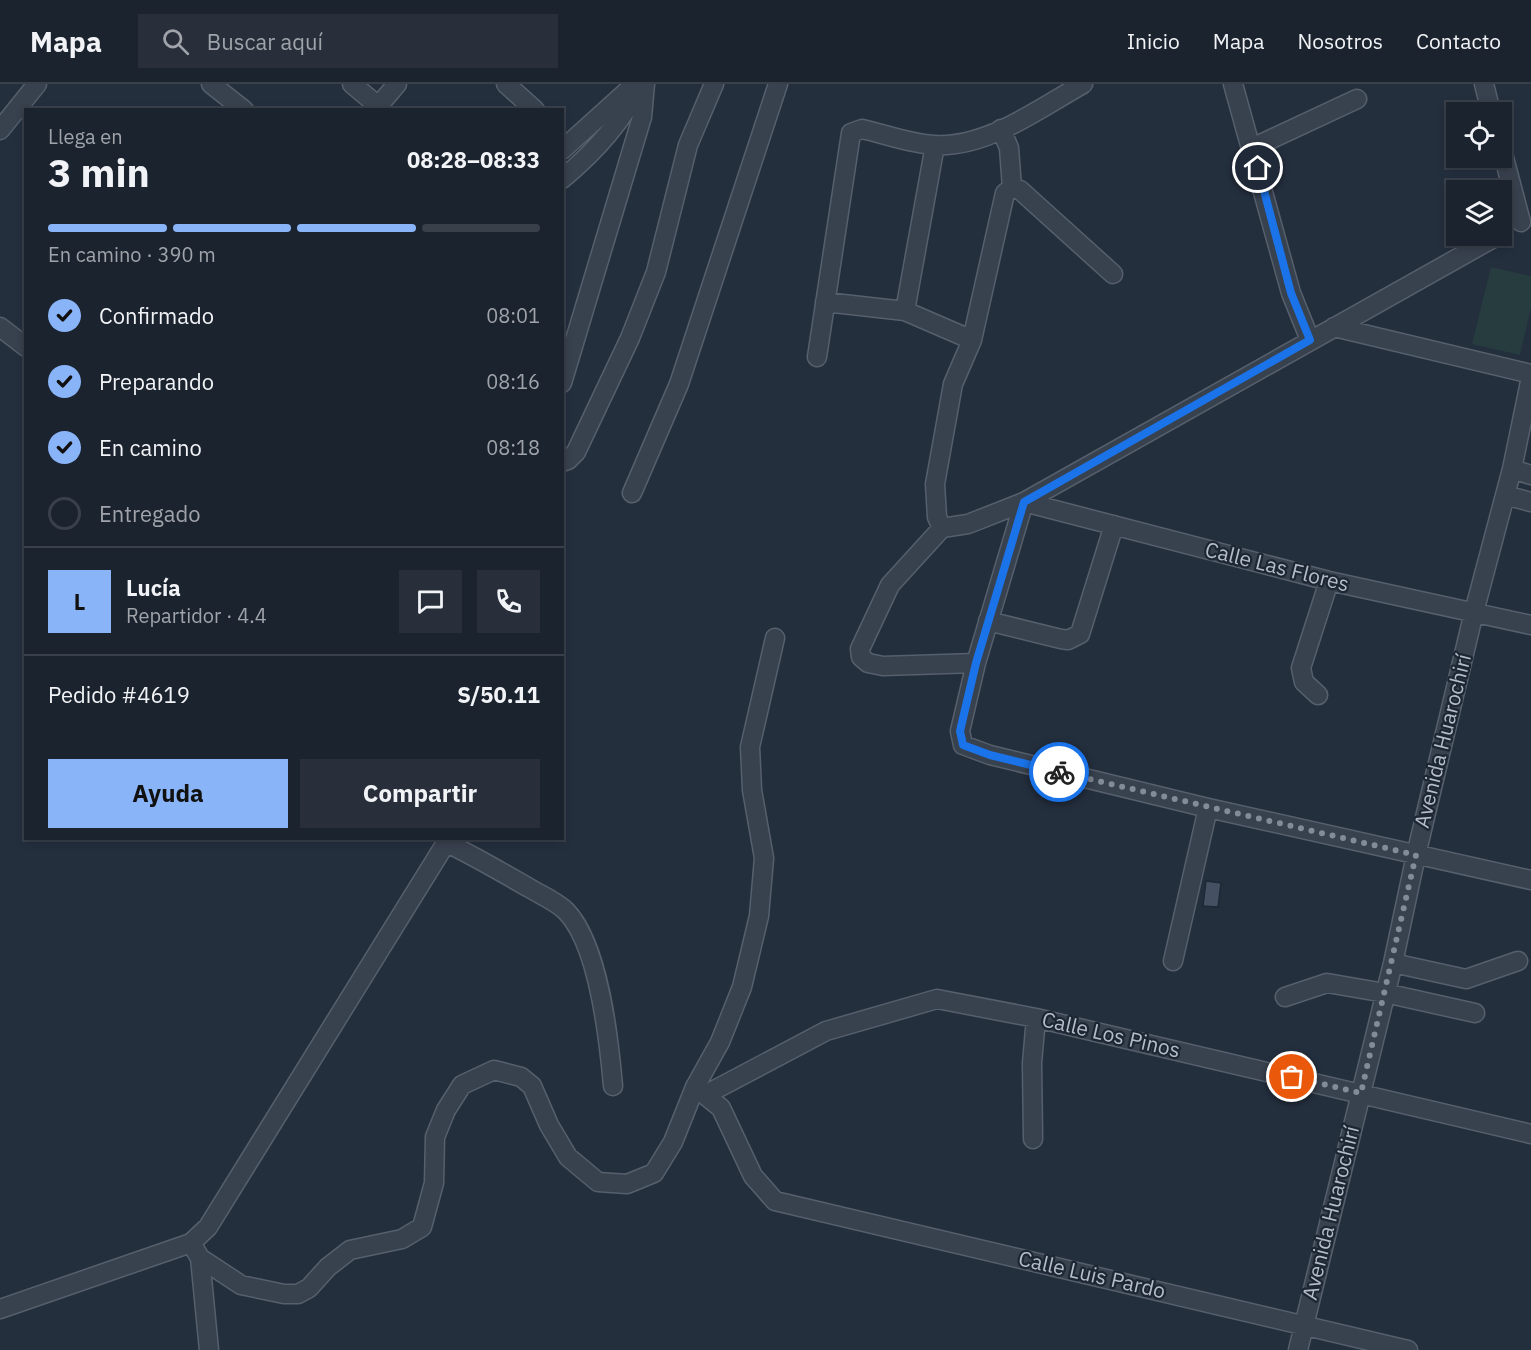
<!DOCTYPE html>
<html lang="es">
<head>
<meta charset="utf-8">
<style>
	body { margin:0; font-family:"IBM Plex Sans",sans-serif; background:#282f3a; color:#f1f3f6; height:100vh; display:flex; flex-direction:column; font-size:22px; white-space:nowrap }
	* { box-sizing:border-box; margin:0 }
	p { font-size:20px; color:#a0a4aa }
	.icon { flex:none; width:33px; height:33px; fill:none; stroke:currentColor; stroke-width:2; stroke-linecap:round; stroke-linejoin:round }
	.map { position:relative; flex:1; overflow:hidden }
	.sheet { position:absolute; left:24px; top:24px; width:540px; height:732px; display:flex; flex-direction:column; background:#1b232e; border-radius:0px; box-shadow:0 3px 9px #0003,0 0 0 2px #39404a }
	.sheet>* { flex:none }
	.tools { position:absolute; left:1446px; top:18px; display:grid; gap:12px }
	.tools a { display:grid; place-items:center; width:66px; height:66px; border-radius:0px; background:#1b232e; box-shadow:0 3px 9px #0003,0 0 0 2px #39404a; font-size:30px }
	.pin { position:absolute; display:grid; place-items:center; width:51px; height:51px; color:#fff; margin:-26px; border:3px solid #fff; border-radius:50%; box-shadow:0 2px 6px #0007 }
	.courier { position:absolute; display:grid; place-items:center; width:60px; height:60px; margin:-30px; border:4px solid #1a73e8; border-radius:50%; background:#fff; color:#222; box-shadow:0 2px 8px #0007 }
	.overview em { font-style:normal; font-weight:700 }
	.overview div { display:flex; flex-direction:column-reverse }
	.overview { display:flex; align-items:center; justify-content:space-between; height:102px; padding:0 24px }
	h1 { font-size:39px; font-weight:700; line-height:45px }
	.bar { display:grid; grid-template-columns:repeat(4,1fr); gap:9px 6px; align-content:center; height:72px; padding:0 24px }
	.bar i { height:8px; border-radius:4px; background:#39404a }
	.bar .selected { background:#8ab4f8 }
	.bar p { grid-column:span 4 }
	.line { display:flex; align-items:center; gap:15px; padding:0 24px; border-top:2px solid #39404a }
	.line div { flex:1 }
	.round { display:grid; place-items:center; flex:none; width:63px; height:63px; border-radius:0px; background:#282f3a }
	ol { padding:0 24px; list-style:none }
	li { display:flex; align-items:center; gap:18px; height:66px }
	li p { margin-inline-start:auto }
	li .icon { padding:6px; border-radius:50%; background:#8ab4f8; color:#111; stroke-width:4 }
	li:last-child { color:#a0a4aa }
	li i { width:33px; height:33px; border:3px solid #39404a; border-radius:50% }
	.action { display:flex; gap:12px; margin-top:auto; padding:12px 24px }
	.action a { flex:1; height:69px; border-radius:0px; background:#8ab4f8; color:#111; font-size:24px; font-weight:700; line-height:69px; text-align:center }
	.action a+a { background:#282f3a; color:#f1f3f6 }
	header { display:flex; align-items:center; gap:36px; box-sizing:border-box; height:84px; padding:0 30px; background:#1b232e; border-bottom:2px solid #39404a }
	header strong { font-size:28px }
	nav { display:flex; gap:33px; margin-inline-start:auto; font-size:21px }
	.search { width:420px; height:54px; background:#282f3a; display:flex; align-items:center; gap:15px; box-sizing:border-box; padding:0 21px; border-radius:0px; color:#a0a4aa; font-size:22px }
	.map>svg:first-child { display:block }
	.green { fill:#263c3f }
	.building { fill:#455162; stroke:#1f2835; stroke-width:1.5 }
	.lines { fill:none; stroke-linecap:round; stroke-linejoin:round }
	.minor-casing { stroke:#565f6c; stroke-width:21 }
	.minor { stroke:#38414e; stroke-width:18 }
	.done { stroke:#828b98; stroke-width:6; stroke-dasharray:0 10.8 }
	.route { stroke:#1a73e8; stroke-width:8 }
	.labels { text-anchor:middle; stroke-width:4.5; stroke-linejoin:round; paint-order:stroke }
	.street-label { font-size:21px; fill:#b4bcc9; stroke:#1d2633 }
</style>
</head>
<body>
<header>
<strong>Mapa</strong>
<div class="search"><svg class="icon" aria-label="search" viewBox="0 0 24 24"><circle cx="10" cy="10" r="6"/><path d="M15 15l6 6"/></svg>Buscar aquí</div>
<nav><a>Inicio</a><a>Mapa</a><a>Nosotros</a><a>Contacto</a></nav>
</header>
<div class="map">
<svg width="1531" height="1266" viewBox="0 0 1531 1266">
	<rect width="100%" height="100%" fill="#242f3e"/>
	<path class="green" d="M1491,183L1531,192V224L1520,271L1472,260Z"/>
	<path class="building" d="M1206,797L1221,799L1218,823L1203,822Z"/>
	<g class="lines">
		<g class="minor-casing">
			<path id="minor" d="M211,0L244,26
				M352,0L383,26
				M506,0L535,26
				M1233,0L1291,209L1310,256
				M1484,0L1491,28
				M375,26L397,0
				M1001,45L1009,64L1012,104
				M0,46L37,0
				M1252,64L1357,15
				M562,66L635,0
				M1502,66L1521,138
				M562,95C595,68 622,38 641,0
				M1497,152L1024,418L976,579L960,647L963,661L990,671L1208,724L1531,796
				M1113,190L1020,106L1012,104L1005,109L972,256L953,300L935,400L937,433L942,444L968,440L1024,418L1329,497L1531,541
				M825,218L905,227L972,256
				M905,227L935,61
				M0,243L26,263
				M1334,243L1531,290
				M817,273L851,49L862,45C885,50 911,60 935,61C987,64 1040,24 1083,0
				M562,299L642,33L645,0
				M562,378L568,376L576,368L630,254L656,188L688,61L714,0
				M1512,385L1531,391
				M632,409L679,300L778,0
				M1505,411L1531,418
				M942,444L890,501L860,565L861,573L868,579L883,582L976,579
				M988,537L1061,555L1068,556L1080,550L1114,441
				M1318,611L1304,598L1301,584L1329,497
				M447,759C476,773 503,789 531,805C543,812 557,818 566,827C599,861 609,956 613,1002
				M1173,877L1208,724
				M1393,879L1466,895L1518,877
				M1285,913L1327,899L1385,909L1475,929
				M695,1003L720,958L742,903L759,832L764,774L752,706L750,663L775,554
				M705,1011L826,947L937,915L1036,934L1531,1050
				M1033,1055L1032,979L1036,934
				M191,1159L200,1174L241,1201L284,1210H298L309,1204L328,1183L350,1166L402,1155L422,1143L434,1099L435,1053L446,1026L462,1001L494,986L521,993L532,1002L549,1041L568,1073L598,1098L627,1100L654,1089L673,1058L695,1003L721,1024L753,1092L775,1117L1408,1266
				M200,1174L209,1266
				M0,1225L191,1159L208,1143L449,754
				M1298,1266L1393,879L1416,771L1474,528L1512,385L1531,293"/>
		</g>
		<use href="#minor" class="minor"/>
	</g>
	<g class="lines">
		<path class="done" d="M1059,688L1416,771L1361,1009L1292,993"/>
		<path class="route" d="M1059,688L990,671L963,661L960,647L976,579L1024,418L1310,256L1291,209L1258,84"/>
	</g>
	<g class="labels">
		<g class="street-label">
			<text transform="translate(1277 483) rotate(14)" y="7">Calle Las Flores</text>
			<text transform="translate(1443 657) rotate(-76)" y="7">Avenida Huarochirí</text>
			<text transform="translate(1111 951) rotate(13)" y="7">Calle Los Pinos</text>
			<text transform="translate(1331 1129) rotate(-76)" y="7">Avenida Huarochirí</text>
			<text transform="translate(1092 1191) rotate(13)" y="7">Calle Luis Pardo</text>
		</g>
	</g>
</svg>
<div class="tools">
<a><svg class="icon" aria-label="locate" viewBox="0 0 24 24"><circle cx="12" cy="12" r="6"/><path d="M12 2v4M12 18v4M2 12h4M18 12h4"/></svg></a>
<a><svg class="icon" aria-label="layers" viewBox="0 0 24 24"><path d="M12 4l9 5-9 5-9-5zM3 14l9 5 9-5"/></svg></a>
</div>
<div class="pin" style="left:1292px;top:993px;background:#ea580c"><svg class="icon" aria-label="bag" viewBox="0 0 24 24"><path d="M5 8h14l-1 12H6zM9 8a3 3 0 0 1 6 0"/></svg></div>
<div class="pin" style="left:1258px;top:84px;background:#1f2937"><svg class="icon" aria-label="home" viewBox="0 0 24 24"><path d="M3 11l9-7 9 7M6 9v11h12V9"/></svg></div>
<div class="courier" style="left:1059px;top:688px"><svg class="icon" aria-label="bike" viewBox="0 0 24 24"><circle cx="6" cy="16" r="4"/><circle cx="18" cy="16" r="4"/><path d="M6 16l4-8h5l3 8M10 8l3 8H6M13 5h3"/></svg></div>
<section class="sheet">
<div class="overview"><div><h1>3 min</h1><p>Llega en</p></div><em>08:28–08:33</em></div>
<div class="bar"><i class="selected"></i><i class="selected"></i><i class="selected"></i><i></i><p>En camino · 390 m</p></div>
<ol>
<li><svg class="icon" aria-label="check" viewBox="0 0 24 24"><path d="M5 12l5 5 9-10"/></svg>Confirmado<p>08:01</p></li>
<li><svg class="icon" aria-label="check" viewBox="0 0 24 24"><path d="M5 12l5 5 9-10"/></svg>Preparando<p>08:16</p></li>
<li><svg class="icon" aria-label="check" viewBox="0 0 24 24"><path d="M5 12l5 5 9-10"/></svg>En camino<p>08:18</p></li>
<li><i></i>Entregado</li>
</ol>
<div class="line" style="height:108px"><b class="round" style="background:#8ab4f8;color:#111">L</b><div><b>Lucía</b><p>Repartidor · 4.4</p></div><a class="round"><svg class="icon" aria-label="chat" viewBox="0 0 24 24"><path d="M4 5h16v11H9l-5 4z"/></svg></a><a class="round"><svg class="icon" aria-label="phone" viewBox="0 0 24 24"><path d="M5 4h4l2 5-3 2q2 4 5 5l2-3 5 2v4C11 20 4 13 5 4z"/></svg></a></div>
<div class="line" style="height:78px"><div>Pedido #4619</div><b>S/50.11</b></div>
<div class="action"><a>Ayuda</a><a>Compartir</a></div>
</section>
</div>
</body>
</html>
